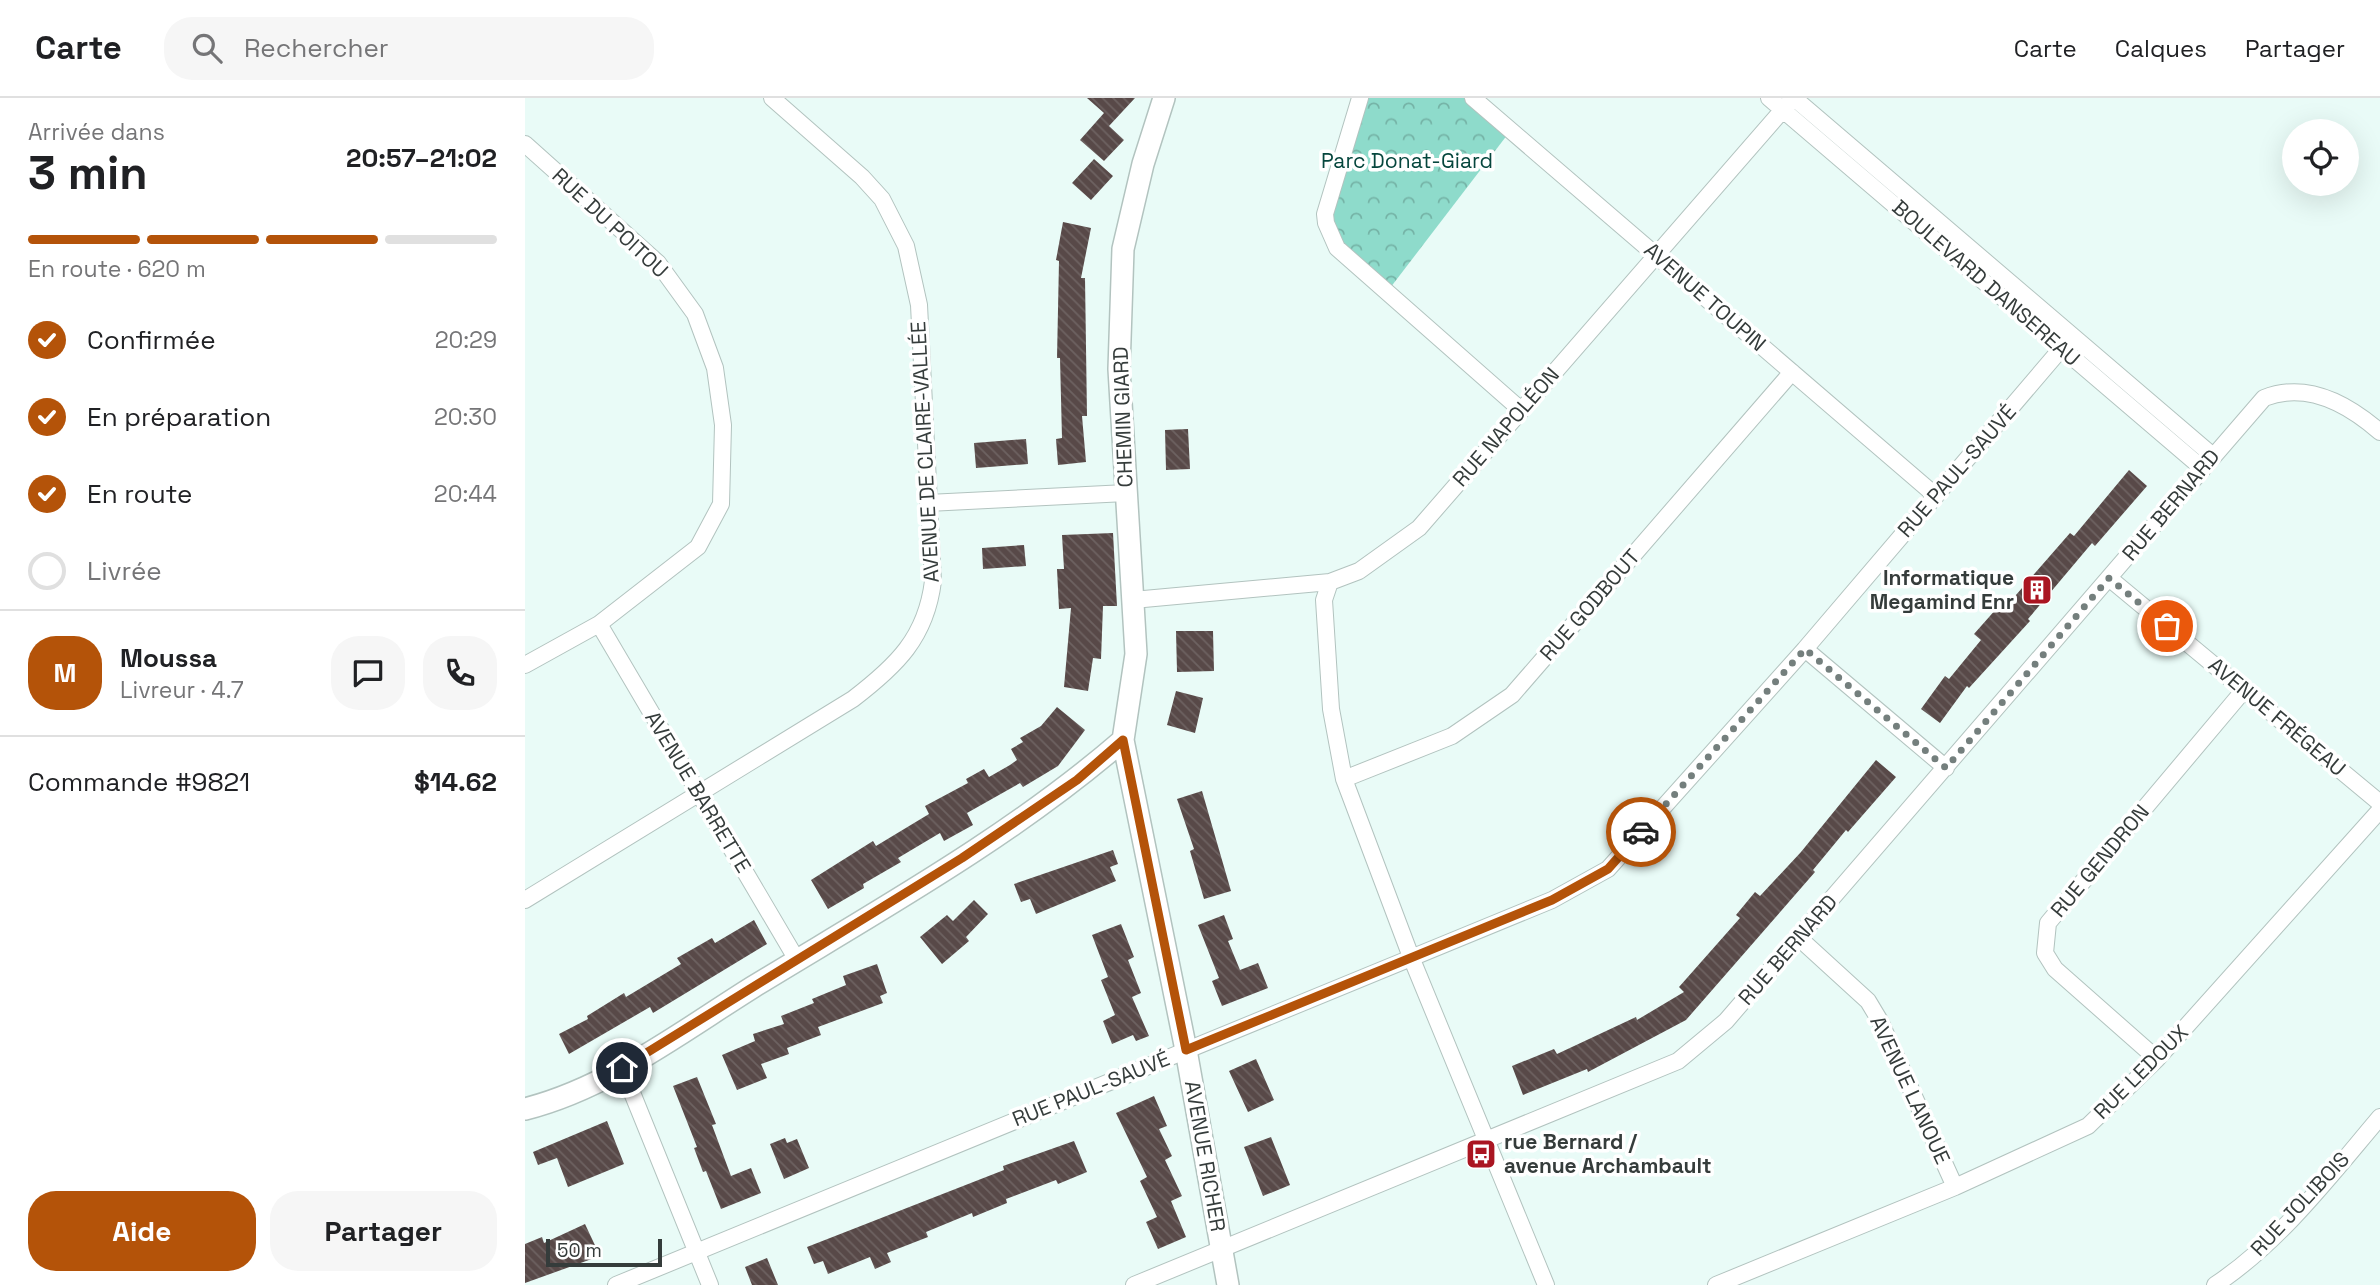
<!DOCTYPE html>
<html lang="fr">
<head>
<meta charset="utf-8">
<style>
	body { margin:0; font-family:"Space Grotesk",sans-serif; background:#f6f6f6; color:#202124; height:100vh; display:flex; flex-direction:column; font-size:26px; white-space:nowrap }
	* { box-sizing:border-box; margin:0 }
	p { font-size:23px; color:#757577 }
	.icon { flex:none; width:38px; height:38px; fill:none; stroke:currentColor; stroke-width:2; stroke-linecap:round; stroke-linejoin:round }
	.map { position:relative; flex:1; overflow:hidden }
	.side { display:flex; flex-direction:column; background:#fff; width:525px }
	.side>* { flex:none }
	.controls { position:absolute; left:1757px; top:21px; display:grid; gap:14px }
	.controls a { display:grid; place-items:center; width:77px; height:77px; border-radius:50%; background:#fff; box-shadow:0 7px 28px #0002; font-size:35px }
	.scale { position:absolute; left:21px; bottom:18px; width:116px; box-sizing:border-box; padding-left:7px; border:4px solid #353c3b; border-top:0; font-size:19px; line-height:24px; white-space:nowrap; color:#353c3b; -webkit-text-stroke:5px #fff; paint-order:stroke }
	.pin { position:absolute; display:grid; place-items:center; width:60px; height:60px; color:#fff; margin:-30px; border:4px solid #fff; border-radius:50%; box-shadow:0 2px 7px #0007 }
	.courier { position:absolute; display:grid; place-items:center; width:70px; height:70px; margin:-35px; border:5px solid #b45309; border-radius:50%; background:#fff; color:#222; box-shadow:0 2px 9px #0007 }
	.summary em { font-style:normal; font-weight:800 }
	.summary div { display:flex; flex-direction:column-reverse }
	.summary { display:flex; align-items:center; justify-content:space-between; height:119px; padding:0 28px }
	h1 { font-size:46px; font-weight:800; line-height:52px }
	.bar { display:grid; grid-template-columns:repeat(4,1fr); gap:10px 7px; align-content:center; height:84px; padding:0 28px }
	.bar i { height:9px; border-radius:5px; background:#e0e0e0 }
	.bar .current { background:#b45309 }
	.bar p { grid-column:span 4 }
	.line { display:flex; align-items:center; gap:18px; padding:0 28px; border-top:2px solid #e0e0e0 }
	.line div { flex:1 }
	.round { display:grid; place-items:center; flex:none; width:74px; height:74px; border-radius:28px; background:#f6f6f6 }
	ol { padding:0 28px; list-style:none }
	li { display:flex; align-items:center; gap:21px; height:77px }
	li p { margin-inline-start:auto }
	li .icon { padding:7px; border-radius:50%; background:#b45309; color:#fff; stroke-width:4 }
	li:last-child { color:#757577 }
	li i { width:38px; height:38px; border:4px solid #e0e0e0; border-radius:50% }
	.primary-button { display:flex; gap:14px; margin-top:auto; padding:14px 28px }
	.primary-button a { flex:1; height:80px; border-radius:28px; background:#b45309; color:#fff; font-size:28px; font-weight:800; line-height:80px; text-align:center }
	.primary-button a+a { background:#f6f6f6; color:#202124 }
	header { display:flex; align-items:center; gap:42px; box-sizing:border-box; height:98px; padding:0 35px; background:#fff; border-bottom:2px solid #e0e0e0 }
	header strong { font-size:33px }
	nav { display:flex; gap:38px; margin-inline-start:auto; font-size:24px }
	.search { width:490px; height:63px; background:#f6f6f6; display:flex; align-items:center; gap:18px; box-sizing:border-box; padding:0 24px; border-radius:28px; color:#757577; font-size:26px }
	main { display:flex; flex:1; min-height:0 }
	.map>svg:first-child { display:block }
	.park { fill:url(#park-crowns) }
	.building { fill:url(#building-back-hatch) }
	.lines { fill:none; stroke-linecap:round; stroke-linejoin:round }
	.minor-casing { stroke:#b2c3bf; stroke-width:18 }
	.tertiary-casing { stroke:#b2c3bf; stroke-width:24 }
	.minor { stroke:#fff; stroke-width:16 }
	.tertiary { stroke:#fff; stroke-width:21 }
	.done { stroke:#747f7d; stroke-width:7; stroke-dasharray:0 12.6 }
	.route { stroke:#b45309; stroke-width:9 }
	.labels { text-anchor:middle; stroke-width:7; stroke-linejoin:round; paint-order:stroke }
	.park-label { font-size:21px; fill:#05463d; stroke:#fff }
	.street-label { font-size:21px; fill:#353c3b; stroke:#fff }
	.poi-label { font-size:21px; font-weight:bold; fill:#353c3b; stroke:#fff; text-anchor:end }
</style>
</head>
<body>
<header>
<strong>Carte</strong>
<div class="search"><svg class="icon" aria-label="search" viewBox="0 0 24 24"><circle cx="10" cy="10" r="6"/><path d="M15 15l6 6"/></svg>Rechercher</div>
<nav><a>Carte</a><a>Calques</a><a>Partager</a></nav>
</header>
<main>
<section class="side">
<div class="summary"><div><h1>3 min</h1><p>Arrivée dans</p></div><em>20:57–21:02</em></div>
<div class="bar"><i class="current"></i><i class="current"></i><i class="current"></i><i></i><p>En route · 620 m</p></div>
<ol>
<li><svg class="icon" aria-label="check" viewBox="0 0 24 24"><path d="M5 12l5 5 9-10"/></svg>Confirmée<p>20:29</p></li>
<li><svg class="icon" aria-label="check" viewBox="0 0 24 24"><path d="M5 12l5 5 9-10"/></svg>En préparation<p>20:30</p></li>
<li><svg class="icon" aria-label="check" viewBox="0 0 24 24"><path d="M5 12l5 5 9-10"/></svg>En route<p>20:44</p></li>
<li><i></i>Livrée</li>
</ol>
<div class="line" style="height:126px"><b class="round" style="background:#b45309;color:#fff">M</b><div><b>Moussa</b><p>Livreur · 4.7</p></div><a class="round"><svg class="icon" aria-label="chat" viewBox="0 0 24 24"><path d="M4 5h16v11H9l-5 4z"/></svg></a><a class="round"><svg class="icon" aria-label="phone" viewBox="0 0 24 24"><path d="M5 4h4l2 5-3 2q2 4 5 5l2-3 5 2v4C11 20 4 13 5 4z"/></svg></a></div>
<div class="line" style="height:91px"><div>Commande #9821</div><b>$14.62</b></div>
<div class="primary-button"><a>Aide</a><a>Partager</a></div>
</section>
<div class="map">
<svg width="1855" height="1187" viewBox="0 0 1855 1187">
	<defs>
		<pattern id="park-crowns" width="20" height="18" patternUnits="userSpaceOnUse" patternTransform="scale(1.75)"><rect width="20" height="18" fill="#8edbcb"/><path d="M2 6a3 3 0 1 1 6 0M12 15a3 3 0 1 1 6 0" fill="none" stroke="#75b3a6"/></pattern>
		<pattern id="building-back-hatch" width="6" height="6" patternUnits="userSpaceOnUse" patternTransform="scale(1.75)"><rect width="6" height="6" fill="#584948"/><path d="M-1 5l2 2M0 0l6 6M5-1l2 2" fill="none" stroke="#6d6261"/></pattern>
	</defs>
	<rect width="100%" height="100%" fill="#e9fbf7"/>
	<path class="park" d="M835,0H948L986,32L862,194L801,125Z"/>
	<path class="building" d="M562,0H610L584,28L599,42L579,63L555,42L579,15Z
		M569,61L588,78L566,102L547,85Z
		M538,124L566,130L556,180H560L562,318H557L561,364L533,367L531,341L537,340L535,260H532L534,163L531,162Z
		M663,331L665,371L641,372L640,332Z
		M501,341L503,366L451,370L449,345Z
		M1604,372L1622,388L1570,448L1567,445L1503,521L1505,523L1444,590L1442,588L1415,625L1396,611L1420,578L1424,581L1456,542L1449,536L1480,501L1484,505L1545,435L1549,438Z
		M588,435L592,508H578L576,561L568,560L563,593L539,589L546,510L534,511L532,471H539L537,437Z
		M499,447L501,468L458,471L457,450Z
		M651,533H688L689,573L652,574Z
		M651,593L678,600L670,635L642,627Z
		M532,609L560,632L533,668L498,689L495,685L442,715L448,727L419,743L415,735L373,760L376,764L338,786L339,790L303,811L286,782L348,743L351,748L404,716L400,708L443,685L441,681L459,671L464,679L485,667L492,662L486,651L498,644L495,640L516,628Z
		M1351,662L1371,679L1323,734L1321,732L1288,772L1290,774L1161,922L1063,974L1062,971L998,997L987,968L1029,951L1032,956L1111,919L1112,922L1159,894L1154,889L1215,820L1211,817L1230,794L1235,798L1276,754Z
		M677,693L706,793L679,801L665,753L669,751L652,701Z
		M588,752L593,766L585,769L591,783L511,816L505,801L496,804L489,786Z
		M449,802L463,816L441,839L444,843L417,866L395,839L422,817L428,823Z
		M699,817L708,841L703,843L715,872L733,865L743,890L697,908L687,883L694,880L673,827Z
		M229,822L242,846L128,915L125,909L44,956L34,936L63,921L62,918L99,895L101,899L156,866L152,860L187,840L190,845Z
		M596,826L609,859L603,862L616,895L607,899L624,938L611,943L608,937L587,946L578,923L590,917L576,882L583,879L567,837Z
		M352,866L362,895L355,898L358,905L293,929L296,937L262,950L264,956L236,966L242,980L212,992L197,957L230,943L228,936L259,926L256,918L289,905L287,901L321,887L318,878Z
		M731,961L749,1002L723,1014L704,973Z
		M172,979L191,1026L187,1027L206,1078L226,1070L236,1095L196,1111L181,1073L178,1074L169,1050L172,1049L148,988Z
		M629,998L642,1028L634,1031L647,1058L640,1062L657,1098L646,1103L661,1139L633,1151L621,1124L632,1119L615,1083L622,1079L591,1015Z
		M82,1023L99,1066L43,1089L32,1060L13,1067L8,1054Z
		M746,1039L765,1087L738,1098L719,1049Z
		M260,1040L262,1045L272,1041L284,1070L259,1081L245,1046Z
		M549,1043L562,1074L533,1086L531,1082L481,1101L482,1105L448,1119L447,1115L401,1134L403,1139L362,1155L366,1164L350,1171L345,1159L303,1176L298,1163L289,1166L282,1149L479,1072L478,1068Z
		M60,1126L75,1158L0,1185V1146L17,1139L19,1145Z
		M242,1160L253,1187H227L220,1169Z"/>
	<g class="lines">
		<g class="minor-casing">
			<path id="minor" d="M835,0L800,116L801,125L812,150L996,312
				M948,0L1411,398
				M1244,0L1677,370
				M1269,0L1688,358
				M0,46L133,165L170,216L190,270L198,327L196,406L173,449L74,526L0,567
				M403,405L601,395
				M1584,480L1855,705
				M805,484L799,502L806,611L819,681L886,859L1021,1187
				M608,502L805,484L834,473L894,430L1268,0
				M74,526L272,862
				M1280,551L1421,670
				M819,681L927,638L987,597L1267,274
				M0,802L328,601C371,568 401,540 408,483L394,207L381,148L357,101L337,79L247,0
				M1274,840L1343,903L1355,923L1430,1089
				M1632,961L1530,871L1520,855L1523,825L1719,592
				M97,970L185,1187
				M91,1187L1027,802L1083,771L1280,551L1547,238
				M609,1187L1153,963L1201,923L1739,300C1782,283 1823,306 1855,334
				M1191,1187L1430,1089L1563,1028L1632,961L1855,712
				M1690,1187C1755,1144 1805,1078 1855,1019"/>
		</g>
		<g class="tertiary-casing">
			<path id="tertiary" d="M639,0L618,66L598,151L594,271L611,556L598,642L661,952L703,1187
				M0,1011C83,990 156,934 228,889C354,812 486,739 598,642"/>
		</g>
		<use href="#minor" class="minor"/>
		<use href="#tertiary" class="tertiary"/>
	</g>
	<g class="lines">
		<path class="done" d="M1116,734L1280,551L1421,670L1584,480L1642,528"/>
		<path class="route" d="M97,970L437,760L552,682L598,642L661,952L1027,802L1083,771L1116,734"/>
	</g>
	<defs>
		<g id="building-square" transform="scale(1.575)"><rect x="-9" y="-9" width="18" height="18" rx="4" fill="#aa1521" stroke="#fff"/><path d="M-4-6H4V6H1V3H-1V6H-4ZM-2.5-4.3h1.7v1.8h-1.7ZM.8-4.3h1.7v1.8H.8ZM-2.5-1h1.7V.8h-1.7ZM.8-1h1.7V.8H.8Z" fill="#fff"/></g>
		<g id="bus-square" transform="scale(1.575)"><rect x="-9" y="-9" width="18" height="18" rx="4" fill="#aa1521" stroke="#fff"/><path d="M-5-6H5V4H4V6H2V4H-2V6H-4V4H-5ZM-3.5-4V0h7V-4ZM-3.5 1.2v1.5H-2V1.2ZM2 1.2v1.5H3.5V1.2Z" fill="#fff"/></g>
	</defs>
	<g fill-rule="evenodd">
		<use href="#building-square" x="1512" y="492"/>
		<use href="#bus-square" x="956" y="1056"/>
	</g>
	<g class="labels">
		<g class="park-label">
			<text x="882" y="70">Parc Donat-Giard</text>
		</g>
		<g class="street-label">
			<text transform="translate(85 125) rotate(43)" y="7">RUE DU POITOU</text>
			<text transform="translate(1461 185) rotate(41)" y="7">BOULEVARD DANSEREAU</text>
			<text transform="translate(1180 199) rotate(41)" y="7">AVENUE TOUPIN</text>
			<text transform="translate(598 319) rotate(-92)" y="7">CHEMIN GIARD</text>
			<text transform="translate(981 329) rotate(-49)" y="7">RUE NAPOLÉON</text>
			<text transform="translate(400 354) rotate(-93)" y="7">AVENUE DE CLAIRE-VALLÉE</text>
			<text transform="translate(1432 373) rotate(-49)" y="7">RUE PAUL-SAUVÉ</text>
			<text transform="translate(1646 407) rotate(-50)" y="7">RUE BERNARD</text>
			<text transform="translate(1065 507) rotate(-49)" y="7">RUE GODBOUT</text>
			<text transform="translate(1752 619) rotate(40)" y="7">AVENUE FRÉGEAU</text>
			<text transform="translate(173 694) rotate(59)" y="7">AVENUE BARRETTE</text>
			<text transform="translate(1575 763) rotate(-50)" y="7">RUE GENDRON</text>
			<text transform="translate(1263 852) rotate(-49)" y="7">RUE BERNARD</text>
			<text transform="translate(1616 974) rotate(-45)" y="7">RUE LEDOUX</text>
			<text transform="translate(566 991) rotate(-22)" y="7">RUE PAUL-SAUVÉ</text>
			<text transform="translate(1385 992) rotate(65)" y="7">AVENUE LANOUE</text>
			<text transform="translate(680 1058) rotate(80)" y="7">AVENUE RICHER</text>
			<text transform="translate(1775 1106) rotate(-47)" y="7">RUE JOLIBOIS</text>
		</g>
		<g class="poi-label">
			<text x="1489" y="487">Informatique<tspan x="1489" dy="24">Megamind Enr</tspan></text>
			<text x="979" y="1051" text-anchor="start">rue Bernard /<tspan x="979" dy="24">avenue Archambault</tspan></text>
		</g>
	</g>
</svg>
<div class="controls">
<a><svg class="icon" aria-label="locate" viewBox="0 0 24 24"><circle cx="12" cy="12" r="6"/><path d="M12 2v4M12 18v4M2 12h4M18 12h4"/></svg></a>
</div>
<div class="scale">50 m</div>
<div class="pin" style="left:1642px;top:528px;background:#ea580c"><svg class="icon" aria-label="bag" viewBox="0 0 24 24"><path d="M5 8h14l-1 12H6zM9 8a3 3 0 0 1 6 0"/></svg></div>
<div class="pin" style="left:97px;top:970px;background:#1f2937"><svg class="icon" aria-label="home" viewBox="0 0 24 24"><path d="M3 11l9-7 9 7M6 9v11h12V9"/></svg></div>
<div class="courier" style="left:1116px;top:734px"><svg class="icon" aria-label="car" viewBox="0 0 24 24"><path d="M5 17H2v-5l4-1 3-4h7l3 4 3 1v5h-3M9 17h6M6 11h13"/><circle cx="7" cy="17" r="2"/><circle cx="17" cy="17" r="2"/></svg></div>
</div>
</main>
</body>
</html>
